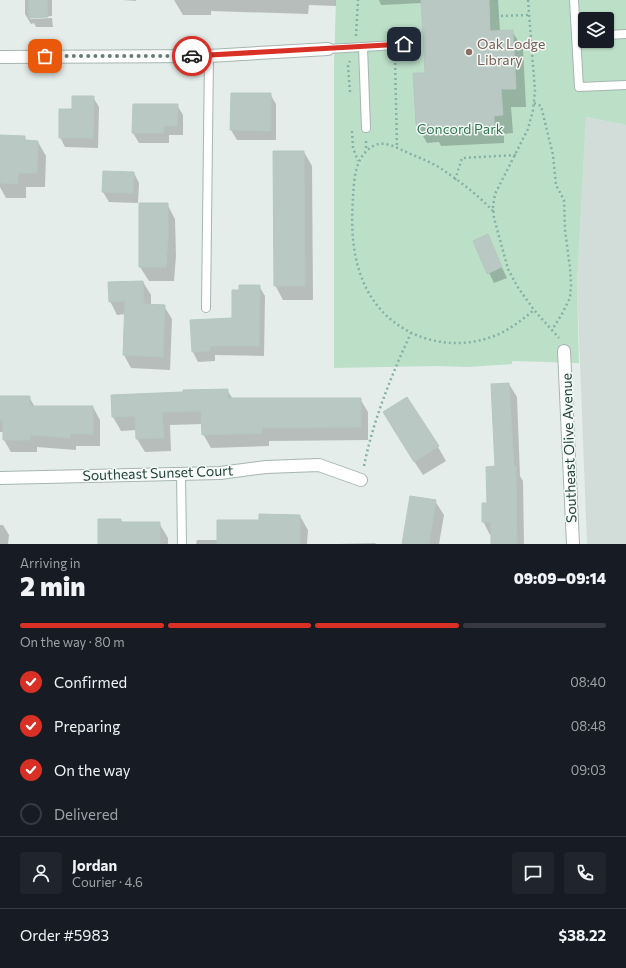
<!DOCTYPE html>
<html lang="en">
<head>
<meta charset="utf-8">
<style>
	body { margin:0; font-family:Commissioner,sans-serif; background:#20242c; color:#f1f3f6; height:100vh; display:flex; flex-direction:column; font-size:15px; white-space:nowrap }
	* { box-sizing:border-box; margin:0 }
	p { font-size:13px; color:#9ea1a6 }
	.icon { flex:none; width:22px; height:22px; fill:none; stroke:currentColor; stroke-width:2; stroke-linecap:round; stroke-linejoin:round }
	.map { position:relative; height:544px; overflow:hidden }
	.side { display:flex; flex-direction:column; background:#171b24; flex:1 }
	.side>* { flex:none }
	.tools { position:absolute; left:578px; top:12px; display:grid; gap:8px }
	.tools a { display:grid; place-items:center; width:36px; height:36px; border-radius:4px; background:#171b24; box-shadow:0 1px 3px #0004; font-size:20px }
	.pin { position:absolute; display:grid; place-items:center; width:34px; height:34px; color:#fff; margin:-17px; border-radius:8px; box-shadow:0 2px 6px #0006 }
	.courier { position:absolute; display:grid; place-items:center; width:40px; height:40px; margin:-20px; border:3px solid #d93025; border-radius:50%; background:#fff; color:#222; box-shadow:0 1px 5px #0007 }
	.summary em { font-style:normal; font-weight:800 }
	.summary div { display:flex; flex-direction:column-reverse }
	.summary { display:flex; align-items:center; justify-content:space-between; height:68px; padding:0 20px }
	h1 { font-size:26px; font-weight:800; line-height:30px }
	.bar { display:grid; grid-template-columns:repeat(4,1fr); gap:6px 4px; align-content:center; height:48px; padding:0 20px }
	.bar i { height:5px; border-radius:3px; background:#363941 }
	.bar .on { background:#d93025 }
	.bar p { grid-column:span 4 }
	.line { display:flex; align-items:center; gap:10px; padding:0 20px; border-top:1px solid #363941 }
	.line div { flex:1 }
	.round { display:grid; place-items:center; flex:none; width:42px; height:42px; border-radius:4px; background:#20242c }
	ol { padding:0 20px; list-style:none }
	li { display:flex; align-items:center; gap:12px; height:44px }
	li p { margin-inline-start:auto }
	li .icon { padding:4px; border-radius:50%; background:#d93025; color:#fff; stroke-width:4 }
	li:last-child { color:#9ea1a6 }
	li i { width:22px; height:22px; border:2px solid #363941; border-radius:50% }
	.map>svg:first-child { display:block }
	.built { fill:#d2ddd9 }
	.green { fill:#bcdfc8; fill-rule:evenodd }
	.shadow { fill:#0003 }
	.building { fill:#b9c8c3; stroke:#b6c7c1 }
	.lines { fill:none; stroke-linecap:round; stroke-linejoin:round }
	.lane-casing { stroke:#a6b5b2; stroke-width:10 }
	.street-casing { stroke:#a6b5b2; stroke-width:14 }
	.path { stroke:#84b1a6; stroke-width:2.5; stroke-dasharray:2 3; stroke-linecap:butt }
	.lane { stroke:#fff; stroke-width:8 }
	.street { stroke:#fff; stroke-width:12 }
	.done { stroke:#677c78; stroke-width:4; stroke-dasharray:0 7.2 }
	.route { stroke:#d93025; stroke-width:5 }
	.education-dot { fill:#8d6e63; stroke:#f4faf7; stroke-width:1.5 }
	.labels { text-anchor:middle; stroke-width:3; stroke-linejoin:round; paint-order:stroke }
	.education-label { font-size:14px; fill:#785e54; stroke:#f4faf7; text-anchor:start }
	.park-label { font-size:14px; fill:#2c774e; stroke:#f4faf7 }
	.street-label { font-size:14px; fill:#233f3a; stroke:#f4faf7 }
</style>
</head>
<body>
<div class="map">
<svg width="626" height="544" viewBox="0 0 626 544">
	<rect width="100%" height="100%" fill="#e4edea"/>
	<path class="built" d="M586,117L626,125V544H587L577,286Z"/>
	<path class="green" d="M336,0H626V125L586,117L577,286L579,363L512,361V364L467,367L436,366L334,368V64ZM585,19H607V41H585Z"/>
	<path class="shadow" d="M25,0H52V16L30,17V19L52,18L53,27H36L34,23L31,24L25,14Z
		M123,0H136V1Z
		M174,0H336V6L309,5L308,14L211,11V15H183Z
		M379,0H498L500,31H512L523,49L526,107H511L513,133L504,134V143L441,146L439,142L427,143L417,125L426,74L422,3L381,5Z
		M232,94H270L276,104V140H237L231,130Z
		M93,97L99,107L98,148L65,147L60,137L73,110Z
		M177,105L183,115V135H169V143H139L133,133Z
		M0,136L24,137L27,142H38L46,156L45,187H26V198H6L0,187Z
		M304,152L312,166L313,300H283L275,285Z
		M134,173L139,183L138,203L109,202L103,192Z
		M167,204L175,219L176,256L174,281H149L140,267Z
		M487,236L507,278L494,283L474,242Z
		M143,282L151,295V305L164,306L172,319L170,370L131,368L124,355L126,314L117,315L110,301Z
		M259,286L265,296L264,356L215,355V361L198,362L193,352L233,319Z
		M509,384L517,397L520,476L523,481L524,544H492V535H490L483,521L496,467Z
		M227,390L233,399H360L368,412V440L269,441V446L211,448L203,434V424L170,425L171,451L145,452L137,439V430L121,431L113,417L112,396Z
		M0,397H29L35,407H93L100,420V446H76V450L37,447V452H11L4,440V432H0Z
		M392,427L438,447L446,461L423,475Z
		M435,501L444,515L439,544H403Z
		M300,516L308,530L307,544H196L197,540H218L260,521Z
		M121,520L123,523H159L168,538V544H99Z
		M0,525H3L9,535L8,544H0Z
		M375,543L376,544H338Z"/>
	<path class="building" d="M29,0H47L48,17L29,18Z
		M421,0H489L490,31L513,30L516,89H501L503,115L494,116V125L430,128V124L416,125L413,73H425Z
		M231,93H271V131L230,130Z
		M72,96H94L93,138H59V109H72Z
		M133,104H178L177,126H164V133H132Z
		M0,135L25,136V140L38,141L37,173H18V184L0,183Z
		M273,151H304L305,286H274Z
		M103,171L134,172L133,193L102,192Z
		M139,203H168V240L166,267H139Z
		M488,234L502,267L487,274L473,241Z
		M143,281L144,304L165,305L163,357L123,355L125,301L109,302L108,282Z
		M239,285H260L259,346H210V351L192,352L190,320L232,318V290H239Z
		M509,383L514,466H516L517,544H491V522H482V503H487L486,467L495,466L491,384Z
		M228,389V398H361V427L262,428V433L202,435L201,411L162,412L164,438L136,439L135,416L112,417L111,395L183,392V390Z
		M0,396H30V406H93V434H70V438L30,435V440H3V420H0Z
		M407,397L439,446L414,462L383,412Z
		M410,496L436,500L429,544H402Z
		M259,514L300,515V544H217V520H259Z
		M98,519H121V522H160V544H98Z"/>
	<g class="lines">
		<g class="lane-casing">
			<path id="lane" d="M574,0L579,87L626,85
				M607,35L626,34
				M363,47L366,128
				M328,49L414,44
				M206,308L209,56
				M181,474L182,544"/>
		</g>
		<g class="street-casing">
			<path id="street" d="M0,57L209,56L328,49
				M564,351L573,544
				M0,478L220,473L266,467L319,465L361,480"/>
		</g>
		<path class="path" d="M496,0L497,16L529,15
			M528,0L535,91L533,110L528,129L495,194L493,206L494,218L508,269L517,286L534,310L559,338
			M356,36L358,0
			M395,58L397,148
			M350,92L348,66L350,61
			M534,103L541,106L553,155L556,185L564,200L565,230L570,268L571,285L570,298L562,314L552,330
			M352,131L353,148L358,161
			M366,141V151
			M455,180L462,158L516,155
			M493,211C477,194 457,179 437,166C426,160 415,156 404,151C396,147 384,141 375,145C355,155 354,178 353,198C351,226 352,255 363,281C385,335 447,357 499,334C512,328 523,319 534,310
			M364,466C373,421 391,376 411,333"/>
		<use href="#lane" class="lane"/>
		<use href="#street" class="street"/>
	</g>
	<g class="lines">
		<path class="done" d="M45,56H192"/>
		<path class="route" d="M192,56L404,44"/>
	</g>
	<circle class="education-dot" cx="469" cy="52" r="4"/>
	<g class="labels">
		<g class="education-label">
			<text x="477" y="49">Oak Lodge<tspan x="477" dy="16">Library</tspan></text>
		</g>
		<g class="park-label">
			<text x="460" y="134">Concord Park</text>
		</g>
		<g class="street-label">
			<text transform="translate(569 448) rotate(-92)" y="5">Southeast Olive Avenue</text>
			<text transform="translate(158 473) rotate(-2)" y="5">Southeast Sunset Court</text>
		</g>
	</g>
</svg>
<div class="tools">
<a><svg class="icon" aria-label="layers" viewBox="0 0 24 24"><path d="M12 4l9 5-9 5-9-5zM3 14l9 5 9-5"/></svg></a>
</div>
<div class="pin" style="left:45px;top:56px;background:#ea580c"><svg class="icon" aria-label="bag" viewBox="0 0 24 24"><path d="M5 8h14l-1 12H6zM9 8a3 3 0 0 1 6 0"/></svg></div>
<div class="pin" style="left:404px;top:44px;background:#1f2937"><svg class="icon" aria-label="home" viewBox="0 0 24 24"><path d="M3 11l9-7 9 7M6 9v11h12V9"/></svg></div>
<div class="courier" style="left:192px;top:56px"><svg class="icon" aria-label="car" viewBox="0 0 24 24"><path d="M5 17H2v-5l4-1 3-4h7l3 4 3 1v5h-3M9 17h6M6 11h13"/><circle cx="7" cy="17" r="2"/><circle cx="17" cy="17" r="2"/></svg></div>
</div>
<section class="side">
<div class="summary"><div><h1>2 min</h1><p>Arriving in</p></div><em>09:09–09:14</em></div>
<div class="bar"><i class="on"></i><i class="on"></i><i class="on"></i><i></i><p>On the way · 80 m</p></div>
<ol>
<li><svg class="icon" aria-label="check" viewBox="0 0 24 24"><path d="M5 12l5 5 9-10"/></svg>Confirmed<p>08:40</p></li>
<li><svg class="icon" aria-label="check" viewBox="0 0 24 24"><path d="M5 12l5 5 9-10"/></svg>Preparing<p>08:48</p></li>
<li><svg class="icon" aria-label="check" viewBox="0 0 24 24"><path d="M5 12l5 5 9-10"/></svg>On the way<p>09:03</p></li>
<li><i></i>Delivered</li>
</ol>
<div class="line" style="height:72px"><a class="round"><svg class="icon" aria-label="person" viewBox="0 0 24 24"><circle cx="12" cy="8" r="4"/><path d="M4 21q1-7 8-7t8 7"/></svg></a><div><b>Jordan</b><p>Courier · 4.6</p></div><a class="round"><svg class="icon" aria-label="chat" viewBox="0 0 24 24"><path d="M4 5h16v11H9l-5 4z"/></svg></a><a class="round"><svg class="icon" aria-label="phone" viewBox="0 0 24 24"><path d="M5 4h4l2 5-3 2q2 4 5 5l2-3 5 2v4C11 20 4 13 5 4z"/></svg></a></div>
<div class="line" style="height:52px"><div>Order #5983</div><b>$38.22</b></div>
</section>
</body>
</html>
